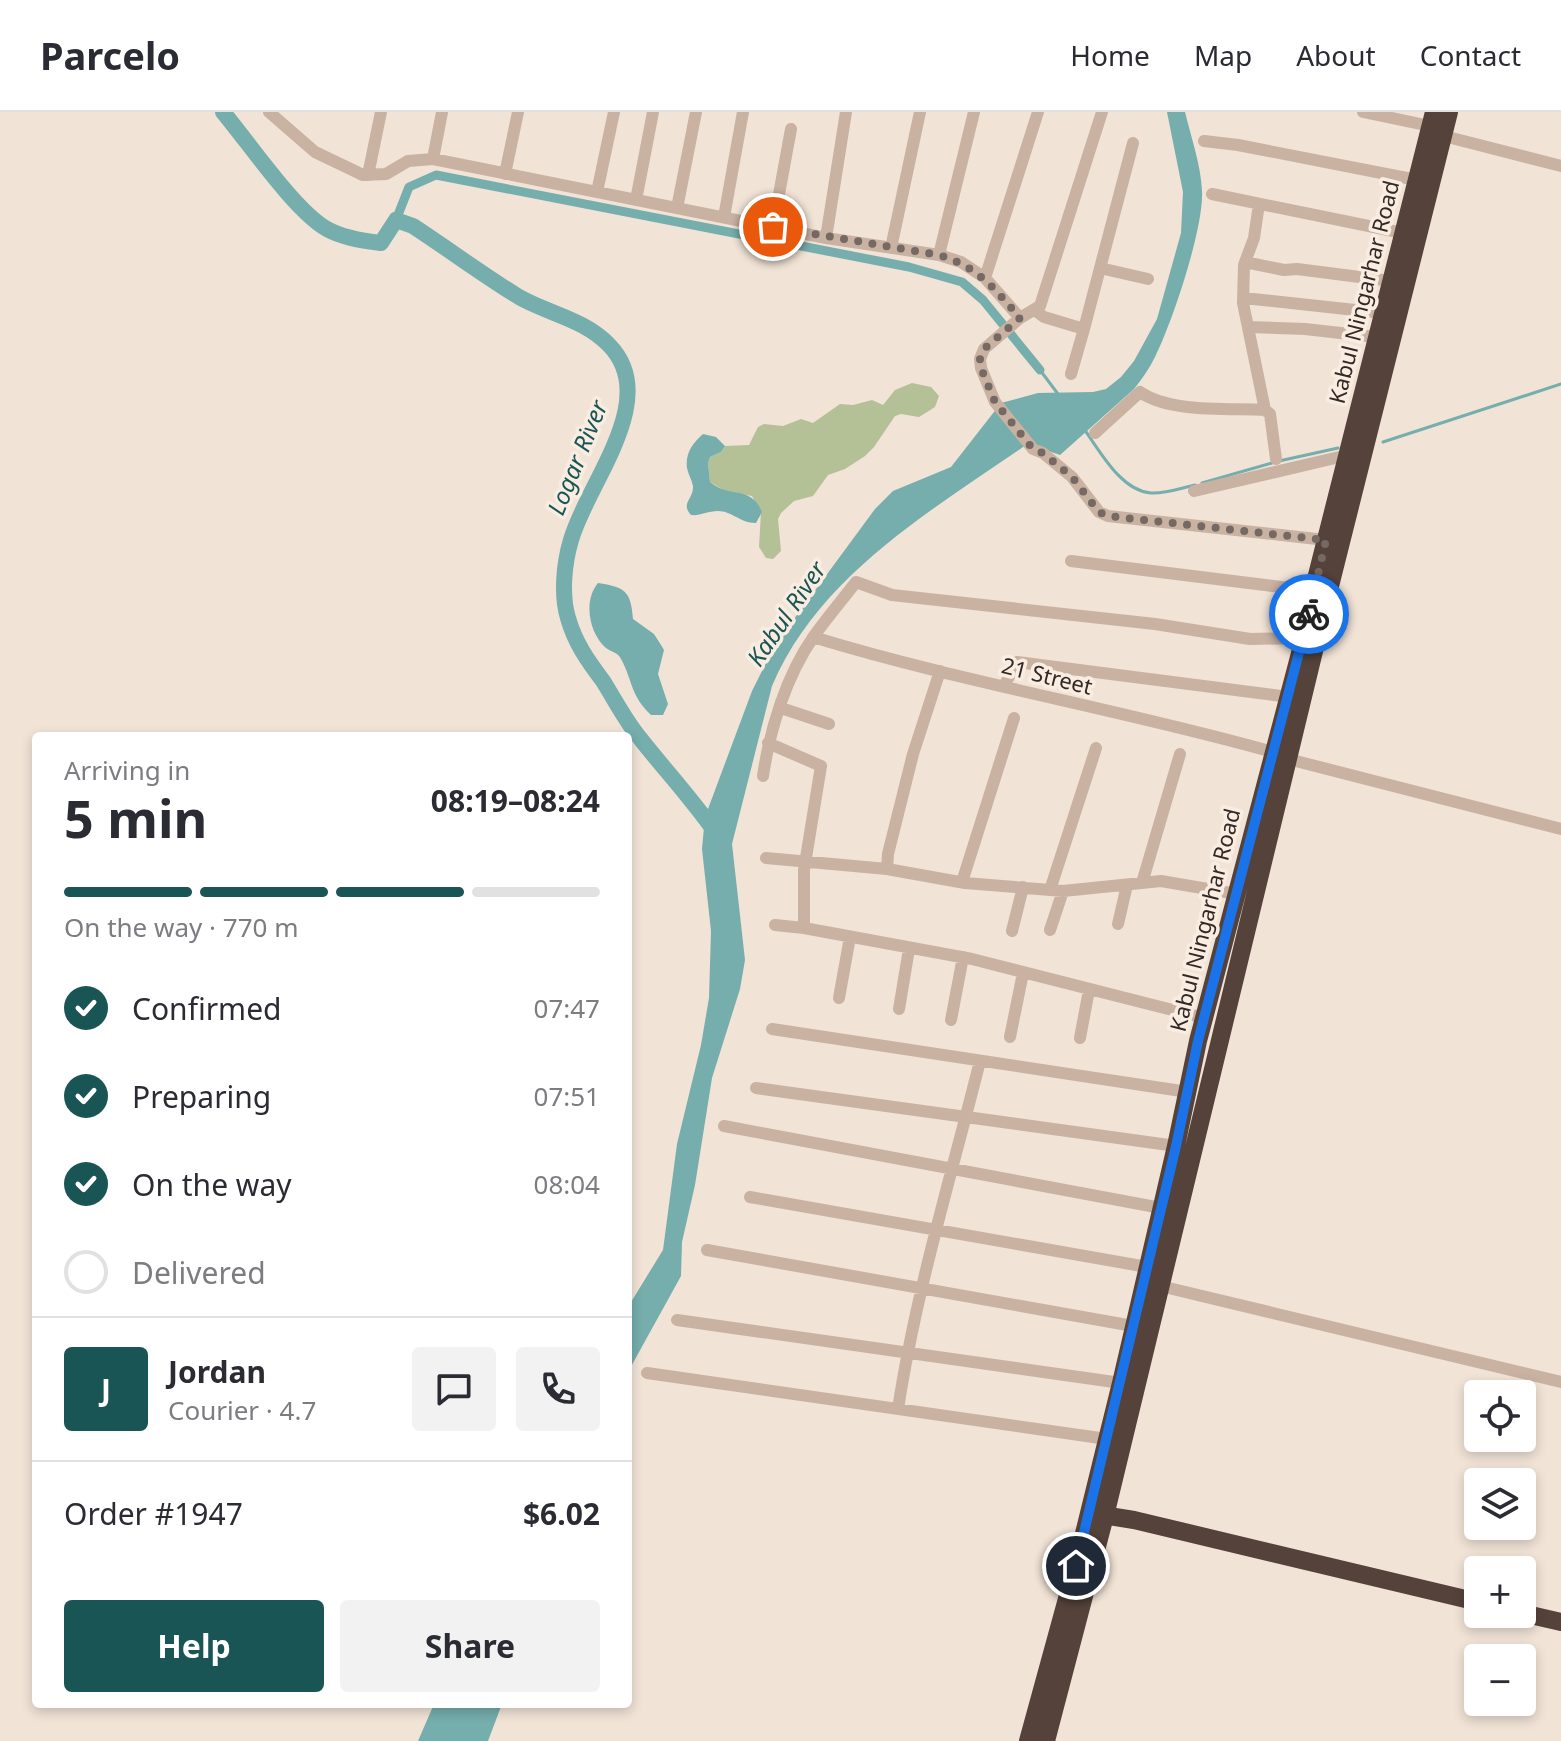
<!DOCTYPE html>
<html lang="en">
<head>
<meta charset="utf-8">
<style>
	body { margin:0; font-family:"Noto Sans",sans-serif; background:#f2f2f3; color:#2b2b33; height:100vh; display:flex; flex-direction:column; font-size:30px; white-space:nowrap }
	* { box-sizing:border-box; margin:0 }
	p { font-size:26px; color:#7c7c81 }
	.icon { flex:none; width:44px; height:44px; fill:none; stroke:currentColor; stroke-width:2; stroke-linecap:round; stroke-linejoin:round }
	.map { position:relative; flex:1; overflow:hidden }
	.panel { position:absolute; left:32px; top:620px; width:600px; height:976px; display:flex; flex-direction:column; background:#fff; border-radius:8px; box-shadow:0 4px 12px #0003 }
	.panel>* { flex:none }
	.tools { position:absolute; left:1464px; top:1268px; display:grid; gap:16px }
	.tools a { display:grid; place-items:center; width:72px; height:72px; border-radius:8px; background:#fff; box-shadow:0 4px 12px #0003; font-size:40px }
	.pin { position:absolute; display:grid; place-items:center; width:68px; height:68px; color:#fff; margin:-34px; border:4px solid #fff; border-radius:50%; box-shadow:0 2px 8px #0007 }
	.courier { position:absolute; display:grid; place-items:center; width:80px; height:80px; margin:-40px; border:6px solid #1a73e8; border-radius:50%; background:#fff; color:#222; box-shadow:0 2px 10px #0007 }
	.head em { font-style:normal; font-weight:700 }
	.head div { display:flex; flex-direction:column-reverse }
	.head { display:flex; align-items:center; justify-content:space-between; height:136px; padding:0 32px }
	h1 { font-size:52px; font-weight:700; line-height:60px }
	.bar { display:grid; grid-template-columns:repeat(4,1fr); gap:12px 8px; align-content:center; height:96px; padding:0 32px }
	.bar i { height:10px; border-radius:6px; background:#e1e1e2 }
	.bar .active { background:#1a5555 }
	.bar p { grid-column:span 4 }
	.line { display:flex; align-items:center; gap:20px; padding:0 32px; border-top:2px solid #e1e1e2 }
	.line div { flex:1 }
	.round { display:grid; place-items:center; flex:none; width:84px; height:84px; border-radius:8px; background:#f2f2f3 }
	ol { padding:0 32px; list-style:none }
	li { display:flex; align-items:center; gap:24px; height:88px }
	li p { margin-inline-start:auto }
	li .icon { padding:8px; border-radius:50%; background:#1a5555; color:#fff; stroke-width:4 }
	li:last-child { color:#7c7c81 }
	li i { width:44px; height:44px; border:4px solid #e1e1e2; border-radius:50% }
	.action { display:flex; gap:16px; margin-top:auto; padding:16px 32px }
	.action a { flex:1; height:92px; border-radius:8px; background:#1a5555; color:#fff; font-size:32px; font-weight:700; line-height:92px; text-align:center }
	.action a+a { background:#f2f2f3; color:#2b2b33 }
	header { display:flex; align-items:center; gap:48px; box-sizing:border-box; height:112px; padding:0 40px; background:#fff; border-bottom:2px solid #e1e1e2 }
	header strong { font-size:38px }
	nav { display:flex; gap:44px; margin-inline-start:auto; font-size:28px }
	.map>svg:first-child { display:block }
	.green { fill:#b4c096 }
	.water { fill:#75aead }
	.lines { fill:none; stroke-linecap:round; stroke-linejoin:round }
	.stream { stroke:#75aead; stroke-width:3 }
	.canal { stroke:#75aead; stroke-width:9 }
	.river { stroke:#75aead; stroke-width:16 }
	.minor { stroke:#c9b2a2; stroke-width:12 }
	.highway { stroke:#55423b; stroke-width:18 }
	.done { stroke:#766963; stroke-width:8; stroke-dasharray:0 14.4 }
	.route { stroke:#1a73e8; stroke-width:10 }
	.labels { text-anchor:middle; stroke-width:7; stroke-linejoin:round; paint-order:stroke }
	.street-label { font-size:22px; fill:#332825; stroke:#f9ede2 }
	.water-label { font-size:24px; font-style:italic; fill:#1a5555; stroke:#f9ede2 }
</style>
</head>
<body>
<header>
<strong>Parcelo</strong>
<nav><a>Home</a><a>Map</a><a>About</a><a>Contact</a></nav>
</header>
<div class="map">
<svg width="1561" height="1629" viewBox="0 0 1561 1629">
	<rect width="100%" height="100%" fill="#f1e3d6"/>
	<path class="green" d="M912,271L931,275L939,284L935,295L919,305L901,302L895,304L874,335L865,344L845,357L828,363L813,384L794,389L781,401L778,407L781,439L773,447L766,446L759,435L761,400L752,384L727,380L710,370L708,351L710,345L721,340L725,334L749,333L758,315L764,312L783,314L801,307L813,311L840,292L853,293L872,288L883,293L895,278Z"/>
	<path class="water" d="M1167,0H1185C1191,25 1201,53 1202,79C1204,116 1172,211 1155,245C1149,257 1142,267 1134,277L1060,343L1031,333L1023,335C929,400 819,464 772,574L732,732L745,848L740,877L712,966L695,1073L682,1130L681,1164L628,1260V1195L663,1138L677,1032L701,933L709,886L711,819L702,737L705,705L752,579L767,549L794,507L875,397L893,379L951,355L1001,291L1038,281L1093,280L1106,277L1121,265L1134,249L1157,207L1181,121L1183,80Z
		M703,322L716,325L725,334L721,340L710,345L708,351L710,370C731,387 751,373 762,400L756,411C740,411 732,399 718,399C708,399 700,404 691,403C680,391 694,387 693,374C692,368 688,362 687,356C685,341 693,331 703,322Z
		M598,471C625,475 631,479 633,507L654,522L661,533L664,538L658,562L668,592L663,603H651C630,583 633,569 621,547C618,540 611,540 606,536C589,521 583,489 598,471Z
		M434,1592H502L488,1629H418Z"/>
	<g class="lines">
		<path class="stream" d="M1040,258L1058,282
			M1084,317C1100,339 1121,379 1151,381C1165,382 1181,376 1195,373
			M1383,330L1561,272
			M1279,349L1338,336
			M1202,371L1272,351"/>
		<path class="canal" d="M396,108L409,75L436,63L909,155L962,170L983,188L1040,258"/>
		<path class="river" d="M223,0C249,31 295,99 327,117C343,126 363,129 381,131L396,108L413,114C448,137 483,163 519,185C549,202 584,207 609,233C662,287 587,371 571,428C564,451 561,483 568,506C575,531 588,549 603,569C615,588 625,608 639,625C664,657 692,687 715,720"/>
		<path class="minor" d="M269,0L315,40L363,63L386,62L408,49L433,47L826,126L939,143L961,150L985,166L1020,206
			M1102,0L1040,194L1020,206L984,237L980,247L981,256L995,290L1033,337L1043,341L1072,365L1099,400L1108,404L1326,428
			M1363,0L1430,14
			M1436,22L1561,54
			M1204,29L1238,33L1417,68
			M433,47L442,0
			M505,62L518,0
			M368,63L381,0
			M597,80L614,0
			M1212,82L1403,121
			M636,88L653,0
			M1259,92L1254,126L1244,153L1243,191L1265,298L1270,302L1276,347
			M677,96L696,0
			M724,105L743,0
			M773,115L791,17
			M826,126L846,0
			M891,136L920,0
			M939,143L974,0
			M1245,150L1284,158L1297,157L1391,169
			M1100,156L1148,167
			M985,166L1038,0
			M1244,186L1383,201
			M1036,199L1044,205L1084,217L1133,31
			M1248,215L1305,217L1376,225
			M1071,262L1084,217
			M1095,321L1140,280C1170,301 1229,296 1265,298
			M1194,379L1348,343
			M1071,449L1313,479
			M813,525C964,571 1120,597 1273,640
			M1004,574L1017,550L1289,585
			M781,596L829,612
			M768,631L821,654L804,758V816
			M1288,647L1561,717
			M763,664C770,617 786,564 814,524C827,506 842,488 856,470L892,483L1155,512L1250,527L1304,526
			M766,746L887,757L965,771L1063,779L1161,769L1237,782
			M887,757L888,742L913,642L940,559
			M962,770L1014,606
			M1142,771L1180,642
			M1050,778L1096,636
			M1118,812L1127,773
			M775,813L804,816L972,847L1204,906
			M1050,818L1063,779
			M1012,819L1023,775
			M839,886L850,825
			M899,897L909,837
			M951,908L963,845
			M772,917L1188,980
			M1010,925L1023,861
			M1080,926L1089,878
			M756,976L1176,1034
			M724,1014L1161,1096
			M750,1085L1147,1155
			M707,1138L1133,1214
			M1156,1173L1561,1270
			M677,1208L1121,1271
			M647,1261L1107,1327
			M898,1297C916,1179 951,1065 980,949"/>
		<path class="highway" d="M1096,1402L1134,1408L1478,1490
			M1522,1501L1561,1510
			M1028,1629L1076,1454L1121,1271L1176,1034L1198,929L1304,526L1313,479L1434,0
			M1046,1629L1105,1404L1323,502L1449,0"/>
	</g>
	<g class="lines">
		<path class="done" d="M773,115L939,143C978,155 994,176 1020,206L984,237L980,247L981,256L995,290L1033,337L1043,341L1072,365L1099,400L1108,404L1326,428L1309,502"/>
		<path class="route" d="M1076,1454L1176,1034L1198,929L1309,502"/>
	</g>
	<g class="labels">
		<g class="street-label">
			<text transform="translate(1364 180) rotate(-76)" y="8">Kabul Ningarhar Road</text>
			<text transform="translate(1047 564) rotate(14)" y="8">21 Street</text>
			<text transform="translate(1205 808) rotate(-76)" y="8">Kabul Ningarhar Road</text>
		</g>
		<g class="water-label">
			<text transform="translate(578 346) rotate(-68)" y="8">Logar River</text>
			<text transform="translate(787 502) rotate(-56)" y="8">Kabul River</text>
		</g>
	</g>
</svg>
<div class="tools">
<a><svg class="icon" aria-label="locate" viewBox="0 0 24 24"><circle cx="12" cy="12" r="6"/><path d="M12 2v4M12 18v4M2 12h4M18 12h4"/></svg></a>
<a><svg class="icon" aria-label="layers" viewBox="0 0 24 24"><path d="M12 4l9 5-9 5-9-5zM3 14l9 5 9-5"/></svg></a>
<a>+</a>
<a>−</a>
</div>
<div class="pin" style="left:773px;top:115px;background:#ea580c"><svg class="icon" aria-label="bag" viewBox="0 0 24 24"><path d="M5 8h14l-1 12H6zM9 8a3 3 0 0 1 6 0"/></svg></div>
<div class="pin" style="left:1076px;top:1454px;background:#1f2937"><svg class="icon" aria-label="home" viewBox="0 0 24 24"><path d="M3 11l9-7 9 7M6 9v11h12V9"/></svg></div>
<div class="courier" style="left:1309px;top:502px"><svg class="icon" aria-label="bike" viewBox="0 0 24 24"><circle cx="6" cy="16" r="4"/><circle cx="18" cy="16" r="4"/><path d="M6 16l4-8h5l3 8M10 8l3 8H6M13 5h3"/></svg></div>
<section class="panel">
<div class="head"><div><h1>5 min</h1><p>Arriving in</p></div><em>08:19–08:24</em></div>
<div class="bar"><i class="active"></i><i class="active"></i><i class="active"></i><i></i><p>On the way · 770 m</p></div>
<ol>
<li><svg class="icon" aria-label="check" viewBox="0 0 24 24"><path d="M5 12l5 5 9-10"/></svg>Confirmed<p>07:47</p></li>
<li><svg class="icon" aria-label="check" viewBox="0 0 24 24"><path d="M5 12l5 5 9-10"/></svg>Preparing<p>07:51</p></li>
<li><svg class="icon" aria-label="check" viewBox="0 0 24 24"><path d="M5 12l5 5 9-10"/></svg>On the way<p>08:04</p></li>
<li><i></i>Delivered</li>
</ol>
<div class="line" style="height:144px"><b class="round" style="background:#1a5555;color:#fff">J</b><div><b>Jordan</b><p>Courier · 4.7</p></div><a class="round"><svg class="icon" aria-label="chat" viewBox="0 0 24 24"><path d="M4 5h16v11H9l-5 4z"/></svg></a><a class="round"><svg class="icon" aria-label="phone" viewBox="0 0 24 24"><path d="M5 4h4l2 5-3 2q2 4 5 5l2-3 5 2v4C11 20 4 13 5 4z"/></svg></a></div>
<div class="line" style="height:104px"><div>Order #1947</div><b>$6.02</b></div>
<div class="action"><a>Help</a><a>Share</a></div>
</section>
</div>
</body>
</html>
